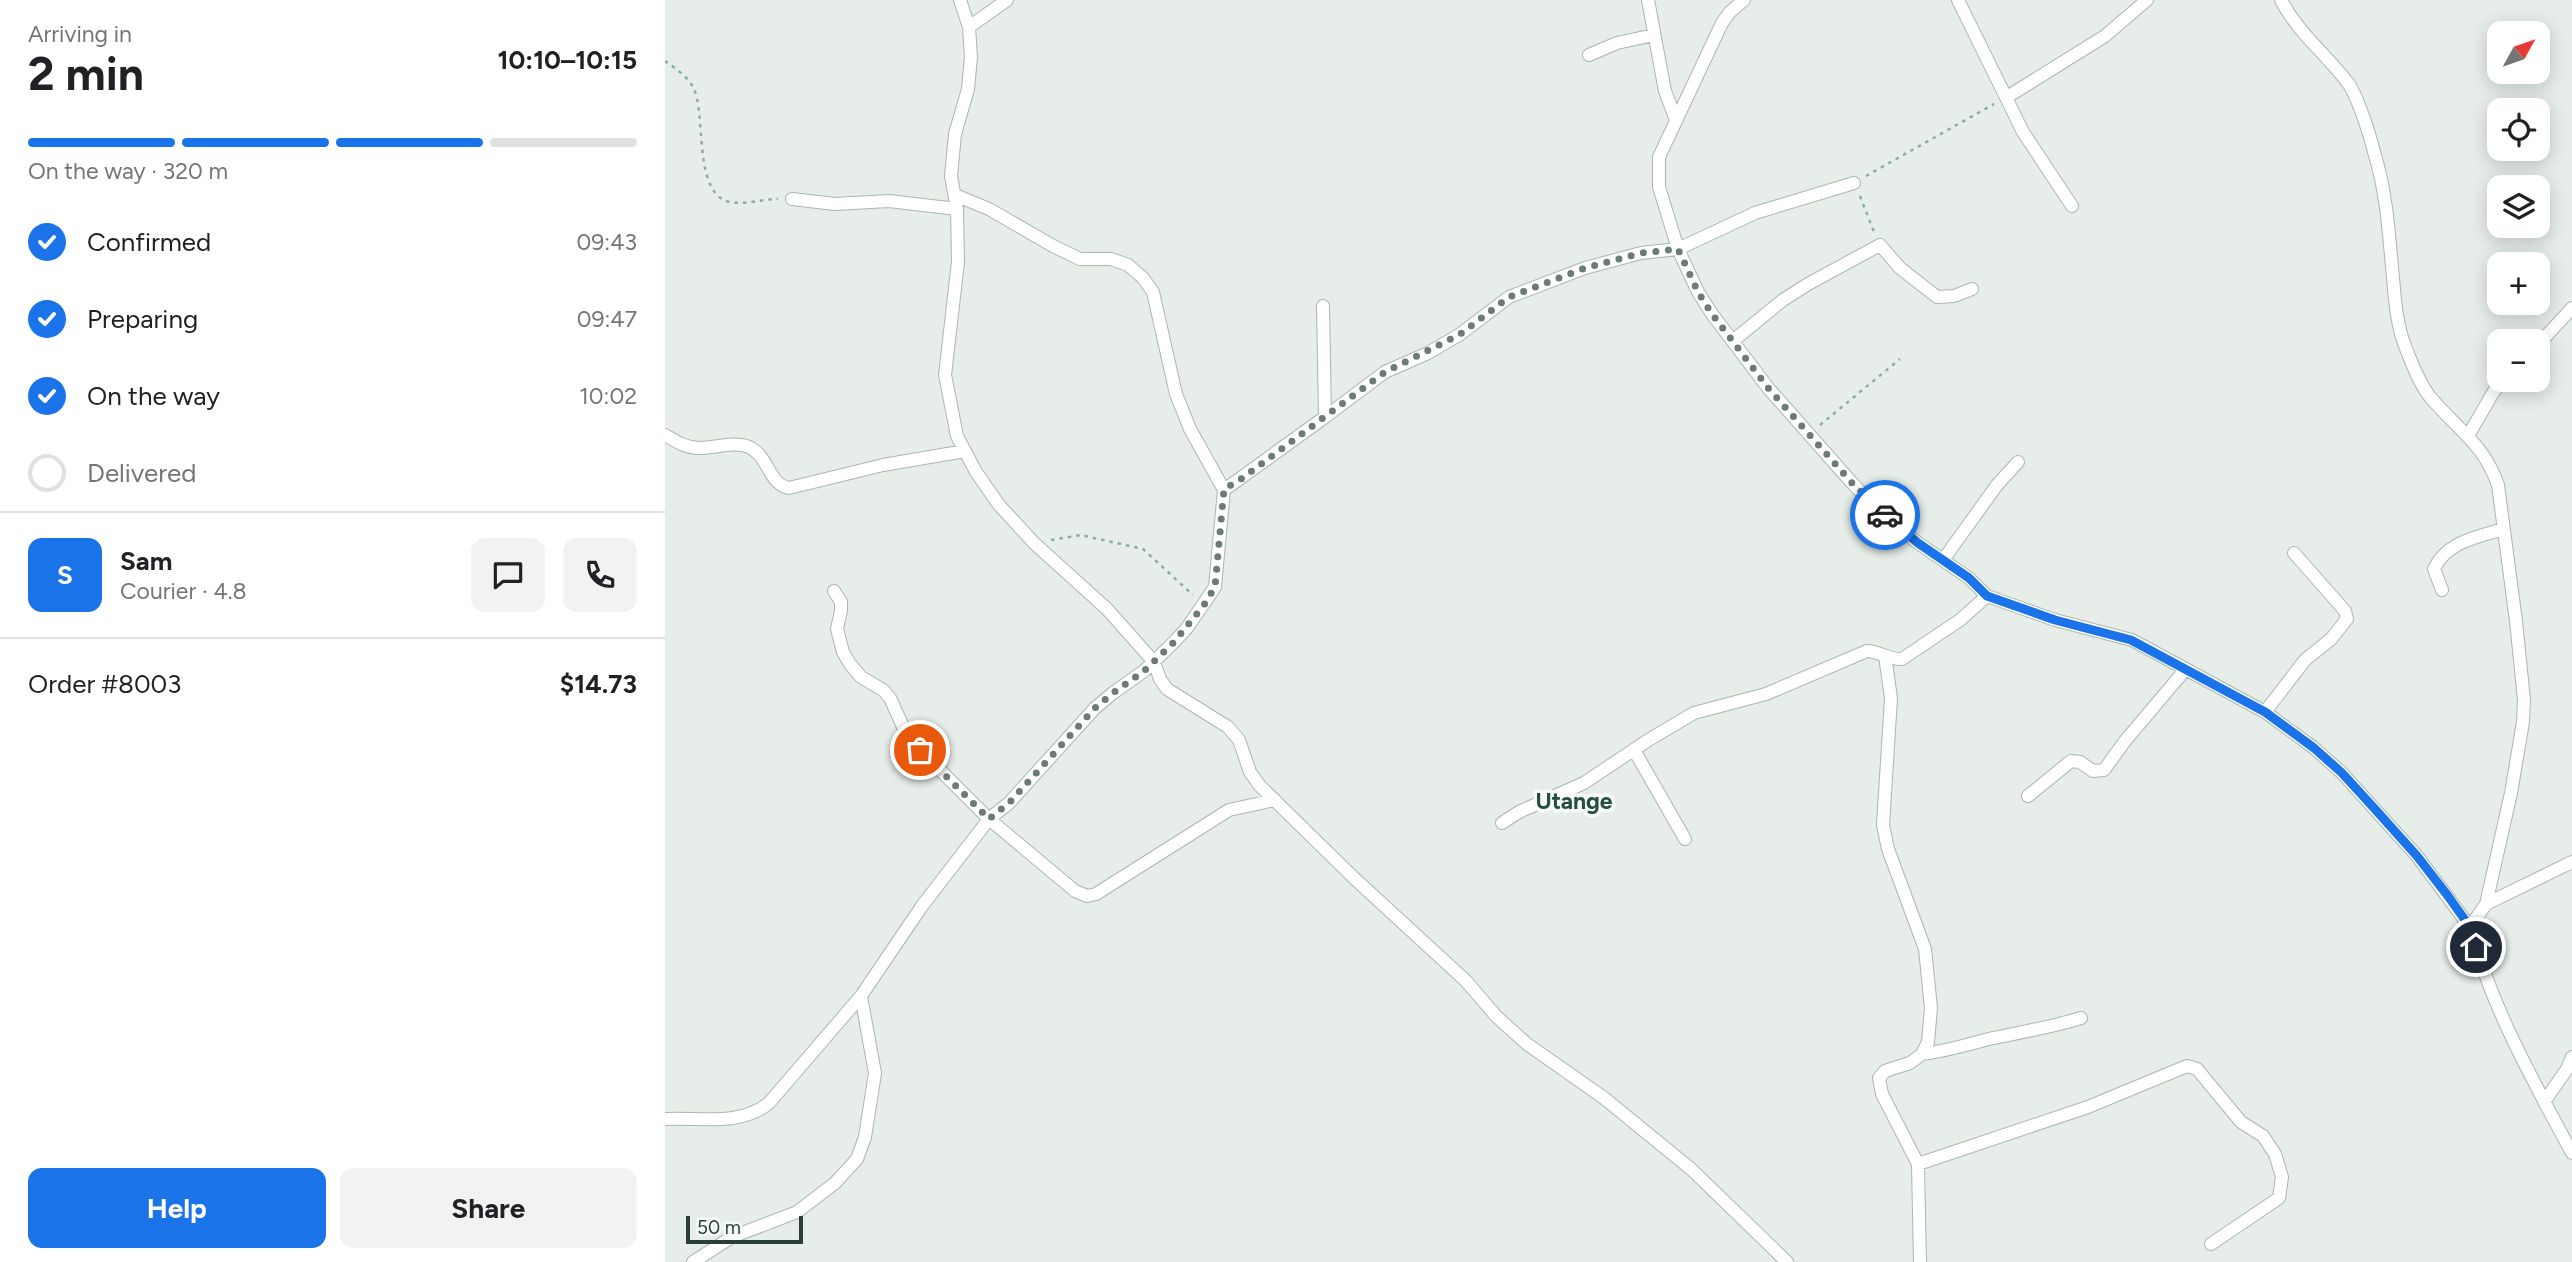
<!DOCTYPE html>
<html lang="en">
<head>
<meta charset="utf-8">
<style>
	body { margin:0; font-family:Figtree,sans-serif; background:#f2f2f2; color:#202124; height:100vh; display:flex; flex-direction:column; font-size:26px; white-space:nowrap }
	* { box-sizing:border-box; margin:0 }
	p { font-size:23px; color:#757577 }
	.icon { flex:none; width:38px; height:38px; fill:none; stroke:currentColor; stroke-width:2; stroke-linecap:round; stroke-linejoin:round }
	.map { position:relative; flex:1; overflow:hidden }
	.sheet { display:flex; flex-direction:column; background:#fff; width:665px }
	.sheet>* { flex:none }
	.needle { width:46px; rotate:50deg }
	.fabs { position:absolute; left:1822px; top:21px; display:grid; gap:14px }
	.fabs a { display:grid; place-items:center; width:63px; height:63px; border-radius:14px; background:#fff; box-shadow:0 4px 18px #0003; font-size:35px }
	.scale { position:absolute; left:21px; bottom:18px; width:117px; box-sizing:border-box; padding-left:7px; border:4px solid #273f35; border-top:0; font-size:19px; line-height:24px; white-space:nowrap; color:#273f35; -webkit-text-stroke:5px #f7faf8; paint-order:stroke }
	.pin { position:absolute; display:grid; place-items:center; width:60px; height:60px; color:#fff; margin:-30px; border:4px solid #fff; border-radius:50%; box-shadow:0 2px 7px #0007 }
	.courier { position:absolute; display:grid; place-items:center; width:70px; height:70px; margin:-35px; border:5px solid #1a73e8; border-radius:50%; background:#fff; color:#222; box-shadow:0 2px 9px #0007 }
	.overview em { font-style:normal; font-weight:700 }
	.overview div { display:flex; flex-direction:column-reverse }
	.overview { display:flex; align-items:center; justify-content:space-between; height:119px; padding:0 28px }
	h1 { font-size:46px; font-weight:700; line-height:52px }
	.bar { display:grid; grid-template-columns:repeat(4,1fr); gap:10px 7px; align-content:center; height:84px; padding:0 28px }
	.bar i { height:9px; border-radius:5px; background:#e0e0e0 }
	.bar .selected { background:#1a73e8 }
	.bar p { grid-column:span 4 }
	.line { display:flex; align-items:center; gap:18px; padding:0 28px; border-top:2px solid #e0e0e0 }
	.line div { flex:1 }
	.round { display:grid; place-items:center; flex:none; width:74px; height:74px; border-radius:14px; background:#f2f2f2 }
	ol { padding:0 28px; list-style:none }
	li { display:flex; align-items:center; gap:21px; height:77px }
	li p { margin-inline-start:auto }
	li .icon { padding:7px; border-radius:50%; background:#1a73e8; color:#fff; stroke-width:4 }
	li:last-child { color:#757577 }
	li i { width:38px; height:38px; border:4px solid #e0e0e0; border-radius:50% }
	.button { display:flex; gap:14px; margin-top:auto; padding:14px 28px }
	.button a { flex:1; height:80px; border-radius:14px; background:#1a73e8; color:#fff; font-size:28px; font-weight:700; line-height:80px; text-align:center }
	.button a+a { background:#f2f2f2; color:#202124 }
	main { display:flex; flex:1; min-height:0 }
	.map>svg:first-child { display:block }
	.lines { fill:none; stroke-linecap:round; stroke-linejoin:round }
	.street-casing { stroke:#aab6b0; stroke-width:14 }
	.path { stroke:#8aae9f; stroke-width:2.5; stroke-dasharray:3.5 5; stroke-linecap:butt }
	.street { stroke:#fff; stroke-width:12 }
	.done { stroke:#6a7c74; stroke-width:7; stroke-dasharray:0 12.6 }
	.route { stroke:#1a73e8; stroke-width:9 }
	.labels { text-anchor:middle; stroke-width:7; stroke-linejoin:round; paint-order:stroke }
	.quarter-label { font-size:23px; font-weight:bold; fill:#244f40; stroke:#f7faf8 }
</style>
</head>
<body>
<main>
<section class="sheet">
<div class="overview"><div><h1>2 min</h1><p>Arriving in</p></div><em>10:10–10:15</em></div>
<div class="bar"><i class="selected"></i><i class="selected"></i><i class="selected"></i><i></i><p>On the way · 320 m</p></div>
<ol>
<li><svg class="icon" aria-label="check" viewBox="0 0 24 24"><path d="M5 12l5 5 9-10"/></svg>Confirmed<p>09:43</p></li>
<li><svg class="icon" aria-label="check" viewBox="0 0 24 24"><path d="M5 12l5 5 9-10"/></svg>Preparing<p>09:47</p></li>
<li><svg class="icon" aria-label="check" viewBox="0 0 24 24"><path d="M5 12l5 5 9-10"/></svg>On the way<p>10:02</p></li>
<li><i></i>Delivered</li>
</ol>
<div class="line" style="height:126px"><b class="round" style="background:#1a73e8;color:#fff">S</b><div><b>Sam</b><p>Courier · 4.8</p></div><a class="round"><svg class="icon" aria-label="chat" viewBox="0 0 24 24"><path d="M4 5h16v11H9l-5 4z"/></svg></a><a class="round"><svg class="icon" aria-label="phone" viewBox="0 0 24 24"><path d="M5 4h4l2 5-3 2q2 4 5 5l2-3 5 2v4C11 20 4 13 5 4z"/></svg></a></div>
<div class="line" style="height:91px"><div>Order #8003</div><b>$14.73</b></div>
<div class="button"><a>Help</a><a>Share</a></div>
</section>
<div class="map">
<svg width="1907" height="1262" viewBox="0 0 1907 1262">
	<rect width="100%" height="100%" fill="#e7eeea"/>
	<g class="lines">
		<g class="street-casing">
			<path id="street" d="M295,0L304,27L306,57L303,89L290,134L286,176L292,209L293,262L280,375L292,436L311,472L334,505L369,543L442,609L489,662L495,679L502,689L563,727L574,740L585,772L595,786L689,878L801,981L831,1016L862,1044L939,1098L1026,1169L1122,1262
				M983,0L1000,91L1011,120
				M1079,0L1065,12L1057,23L994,157V187L1013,249L1033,292L1047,314L1104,389L1188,484L1215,512L1253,543L1304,578L1322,596
				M1293,0L1358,132L1407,206
				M1616,0C1633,33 1661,54 1683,83C1692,95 1705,135 1709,152C1722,193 1724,236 1728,278C1730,302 1732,328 1742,351C1748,366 1755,385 1766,398C1792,429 1819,444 1833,485L1851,621L1859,700L1858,722L1846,793L1821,904L1805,927C1826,1006 1868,1081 1907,1153
				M304,27L342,0
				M924,55L952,43L989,35
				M1342,97L1440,36L1482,0
				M127,199L170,204L224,201L292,209
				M1069,340L1118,300L1143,284L1215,245L1235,268L1272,297L1289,296L1307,289
				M1872,346L1907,308
				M660,417L720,372L763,353L794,335L844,297L920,268L976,253L1013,249L1090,213L1189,183
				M0,435C12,442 21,448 35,448C51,448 69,441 84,447C104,456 103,484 124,488L218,465L300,451
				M1803,436L1829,391L1840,380
				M559,490L660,417L658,306
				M1278,560L1332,485L1353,462
				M1777,590L1769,569C1781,542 1812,537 1839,529
				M169,591L176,602V611L172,629L178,652L185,664L196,677L218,690L225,698L240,731L255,750L324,819L344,803L430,708L448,693L479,671L509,642L522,628L550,587L559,490L525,429L511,394L488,292L478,278L463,265L446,259H415L388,246L324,209L290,195
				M1220,656L1226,698L1218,825L1223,849L1260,949L1266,1008L1263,1042L1257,1054L1245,1063L1220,1071L1214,1078L1217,1094L1253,1164L1255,1262
				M1600,712L1640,660L1666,639L1682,619L1680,611L1629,553
				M969,750L1020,839
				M1363,796L1406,761L1415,762L1428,771L1439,770L1460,741L1520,670
				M837,823L854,812L919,783L985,739L1029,713L1101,694L1202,651C1214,651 1224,660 1237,659L1295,620L1322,596L1390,620L1467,640L1600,712L1649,748L1677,773L1752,856L1805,927
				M1821,904L1907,862
				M1257,1054C1282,1051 1304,1044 1328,1038C1358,1032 1387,1027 1416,1018
				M1879,1102L1902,1069L1907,1057
				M0,1119C36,1117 74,1127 104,1103L196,996L257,906L324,819L410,891L422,896L431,894L564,810L610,800
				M1253,1164L1423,1107L1522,1066L1532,1069L1576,1122L1598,1136L1610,1154L1617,1177L1614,1198L1546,1244
				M28,1262L67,1237L132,1212L170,1183L192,1159L200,1137L210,1073L196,996"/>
		</g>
		<path class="path" d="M0,61C10,68 22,76 28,87C42,113 27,192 64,202C80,205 97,199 113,199
			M1201,176L1329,104
			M1195,196L1209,232
			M1155,425L1235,359
			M386,540L416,535L478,549L528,595"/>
		<use href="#street" class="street"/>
	</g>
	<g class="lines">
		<path class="done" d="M255,750L324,819L344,803L430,708L448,693L479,671L509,642L539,605L550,587L559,489L576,479L720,372L794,335L844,297L920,268L976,253L1013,249L1033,292L1047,314L1104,389L1188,484L1220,515"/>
		<path class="route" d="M1220,515L1253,543L1304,578L1322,596L1390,620L1466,640L1600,712L1649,748L1677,773L1709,808L1752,856L1783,896L1805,927L1811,947"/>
	</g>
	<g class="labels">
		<g class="quarter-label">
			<text x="909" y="809">Utange</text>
		</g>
	</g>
</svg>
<div class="fabs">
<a><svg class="needle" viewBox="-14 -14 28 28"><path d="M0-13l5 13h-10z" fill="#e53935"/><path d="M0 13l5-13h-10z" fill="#757577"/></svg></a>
<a><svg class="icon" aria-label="locate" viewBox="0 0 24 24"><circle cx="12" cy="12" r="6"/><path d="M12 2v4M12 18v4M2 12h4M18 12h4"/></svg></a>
<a><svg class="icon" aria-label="layers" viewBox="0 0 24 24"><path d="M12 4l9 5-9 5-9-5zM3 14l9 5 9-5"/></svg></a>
<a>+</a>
<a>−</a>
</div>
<div class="scale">50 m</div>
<div class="pin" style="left:255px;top:750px;background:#ea580c"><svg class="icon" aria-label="bag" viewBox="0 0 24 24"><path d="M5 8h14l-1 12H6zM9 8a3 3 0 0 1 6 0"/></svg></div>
<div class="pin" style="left:1811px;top:947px;background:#1f2937"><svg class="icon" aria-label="home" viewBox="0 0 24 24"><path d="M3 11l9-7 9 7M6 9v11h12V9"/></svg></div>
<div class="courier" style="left:1220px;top:515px"><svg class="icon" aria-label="car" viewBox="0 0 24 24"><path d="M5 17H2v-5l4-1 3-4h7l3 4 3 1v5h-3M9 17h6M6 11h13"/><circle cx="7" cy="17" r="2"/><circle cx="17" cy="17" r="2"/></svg></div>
</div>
</main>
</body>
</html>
